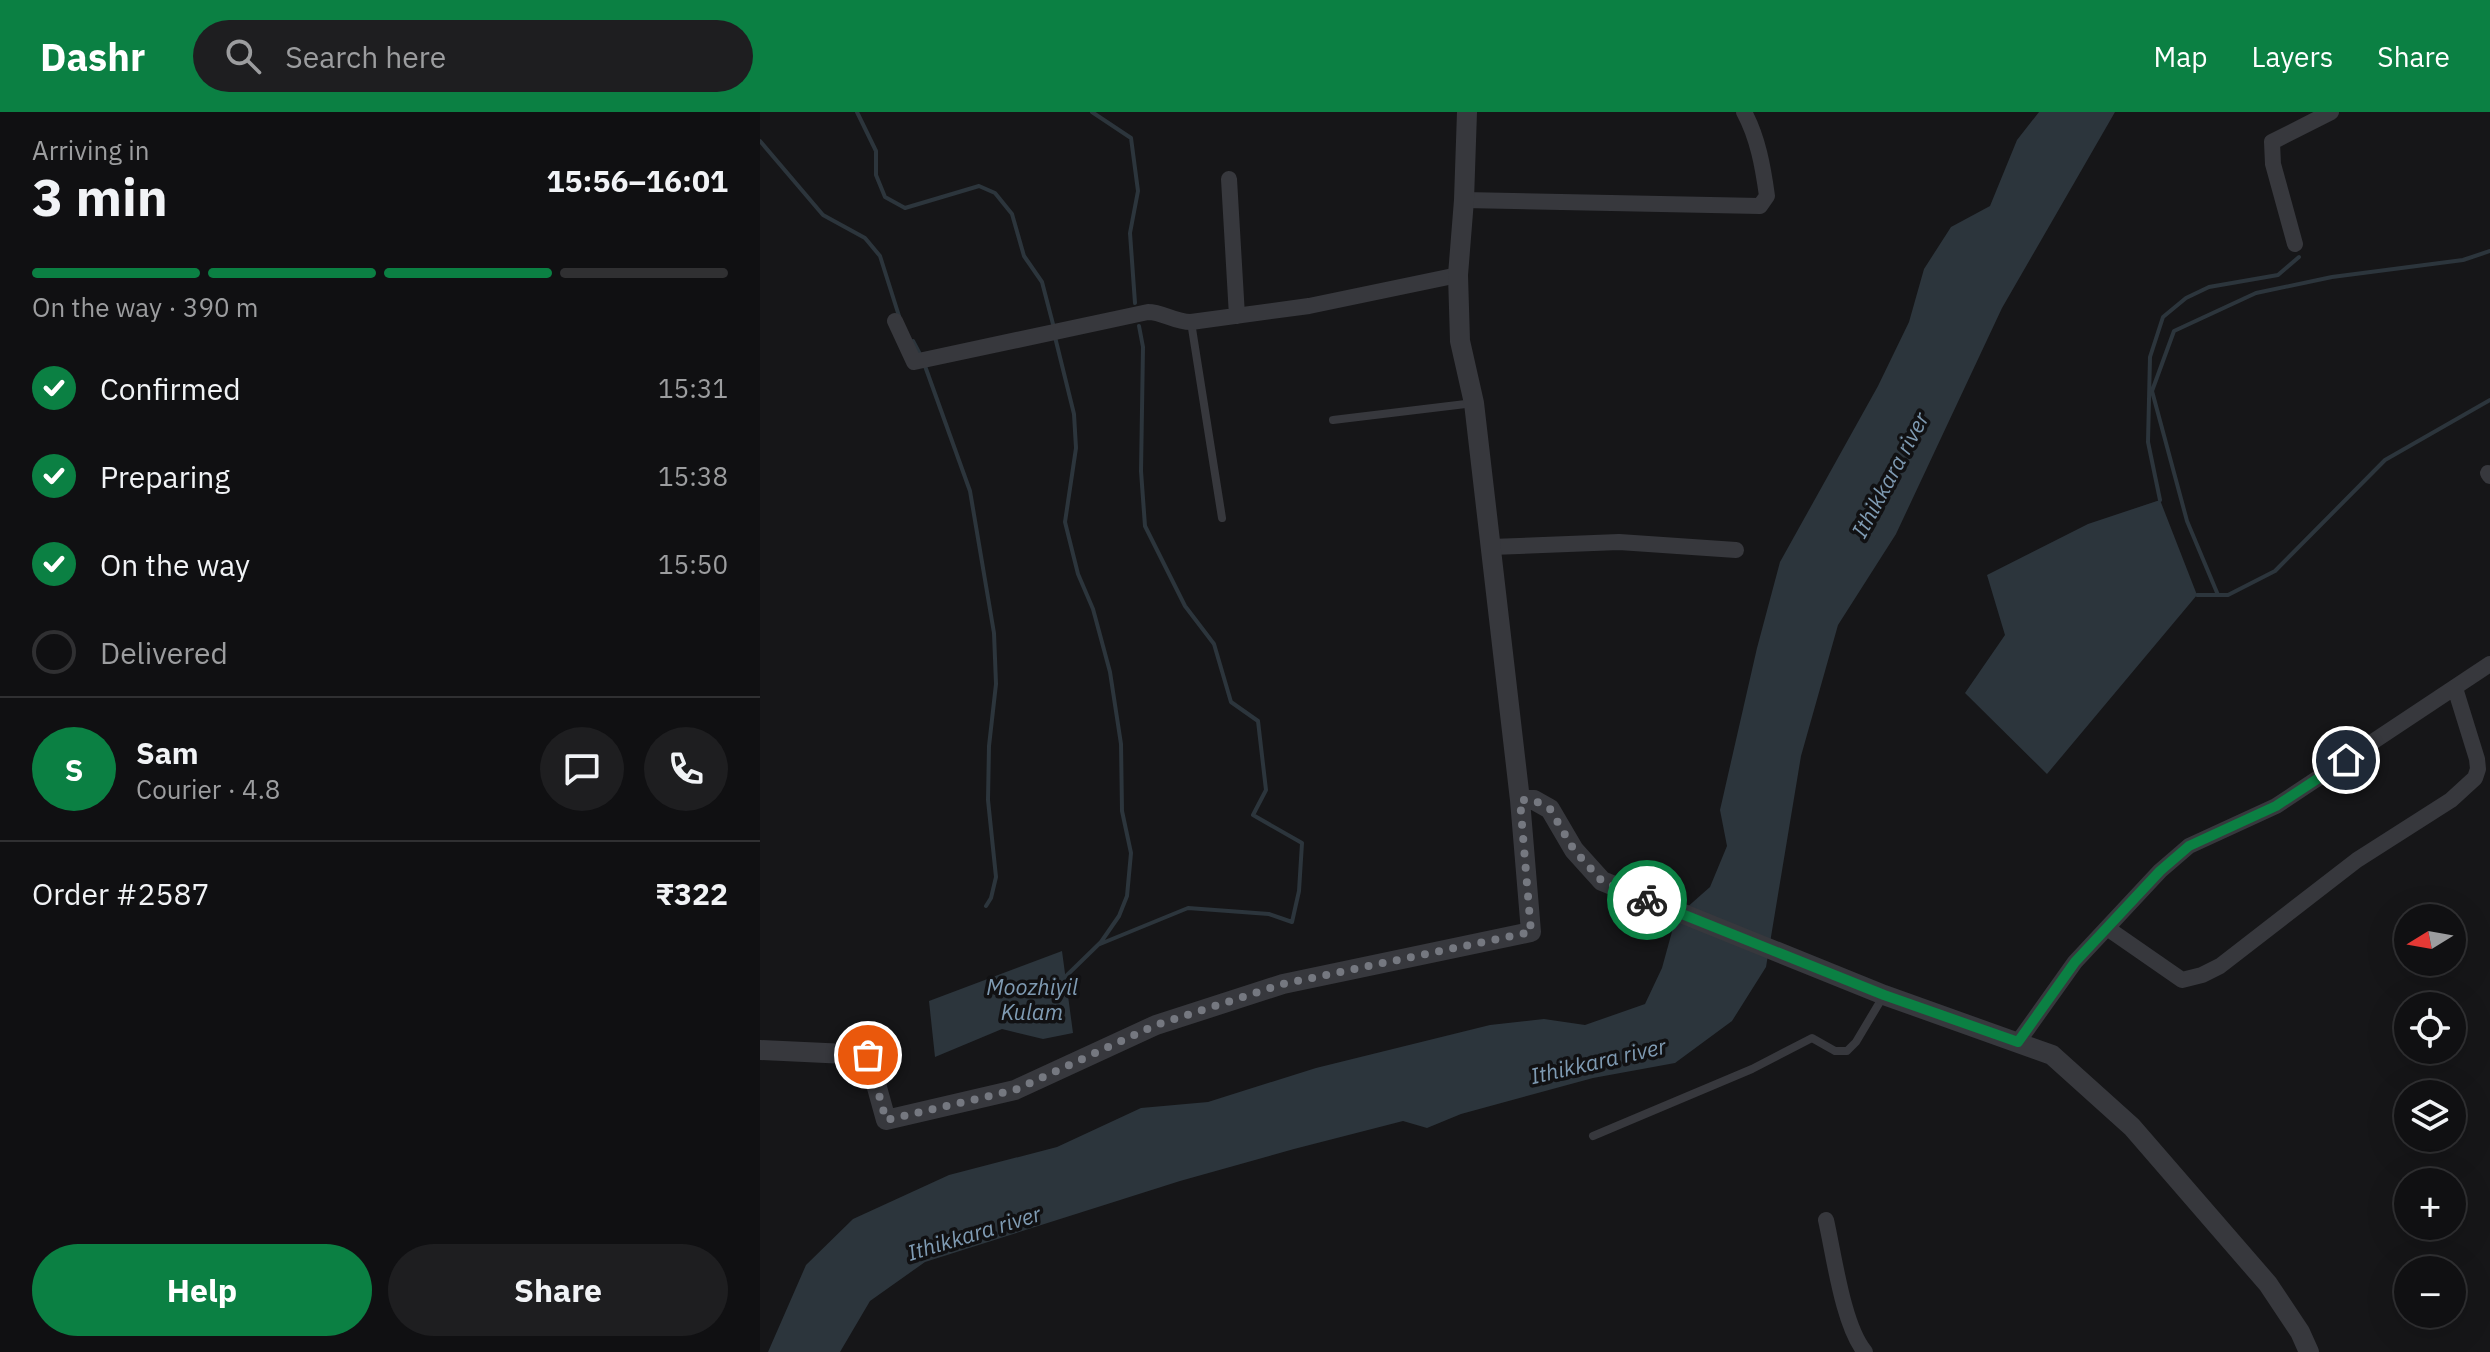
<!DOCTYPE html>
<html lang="en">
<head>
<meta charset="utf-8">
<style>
	body { margin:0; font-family:"IBM Plex Sans",sans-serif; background:#1e1e20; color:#f1f3f6; height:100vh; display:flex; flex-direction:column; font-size:30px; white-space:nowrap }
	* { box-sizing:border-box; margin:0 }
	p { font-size:26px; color:#9c9d9f }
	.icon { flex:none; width:44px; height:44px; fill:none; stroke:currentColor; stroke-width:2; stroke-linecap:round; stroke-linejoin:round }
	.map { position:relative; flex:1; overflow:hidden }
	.panel { display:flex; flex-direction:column; background:#101012; width:760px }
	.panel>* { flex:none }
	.needle { width:52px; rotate:259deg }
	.fabs { position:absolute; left:1634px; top:792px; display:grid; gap:16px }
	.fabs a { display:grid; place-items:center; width:72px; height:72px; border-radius:50%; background:#101012; box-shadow:0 8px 32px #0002,0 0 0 2px #303032; font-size:40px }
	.pin { position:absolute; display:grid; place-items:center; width:68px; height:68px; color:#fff; margin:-34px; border:4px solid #fff; border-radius:50%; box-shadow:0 2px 8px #0007 }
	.courier { position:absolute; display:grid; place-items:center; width:80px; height:80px; margin:-40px; border:6px solid #0b8043; border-radius:50%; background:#fff; color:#222; box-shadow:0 2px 10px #0007 }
	.head em { font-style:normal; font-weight:700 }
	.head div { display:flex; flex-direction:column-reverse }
	.head { display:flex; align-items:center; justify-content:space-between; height:136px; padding:0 32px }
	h1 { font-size:52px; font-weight:700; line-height:60px }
	.bar { display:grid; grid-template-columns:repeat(4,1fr); gap:12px 8px; align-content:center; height:96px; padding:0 32px }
	.bar i { height:10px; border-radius:6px; background:#303032 }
	.bar .active { background:#0b8043 }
	.bar p { grid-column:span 4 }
	.line { display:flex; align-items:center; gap:20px; padding:0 32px; border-top:2px solid #303032 }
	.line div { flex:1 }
	.round { display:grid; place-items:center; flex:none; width:84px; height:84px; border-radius:42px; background:#1e1e20 }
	ol { padding:0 32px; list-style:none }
	li { display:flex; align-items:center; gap:24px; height:88px }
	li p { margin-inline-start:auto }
	li .icon { padding:8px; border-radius:50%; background:#0b8043; color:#fff; stroke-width:4 }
	li:last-child { color:#9c9d9f }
	li i { width:44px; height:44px; border:4px solid #303032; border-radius:50% }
	.button { display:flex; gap:16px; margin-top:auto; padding:16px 32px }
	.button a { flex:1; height:92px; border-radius:48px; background:#0b8043; color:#fff; font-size:32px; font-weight:700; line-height:92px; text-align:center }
	.button a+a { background:#1e1e20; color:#f1f3f6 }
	header { display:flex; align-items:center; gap:48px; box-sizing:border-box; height:112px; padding:0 40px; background:#0b8043; color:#fff }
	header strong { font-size:38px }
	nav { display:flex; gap:44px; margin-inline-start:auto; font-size:28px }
	.search { width:560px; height:72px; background:#1e1e20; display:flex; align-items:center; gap:20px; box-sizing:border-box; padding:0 28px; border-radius:44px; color:#9c9d9f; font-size:30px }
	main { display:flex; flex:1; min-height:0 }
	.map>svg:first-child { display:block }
	.water { fill:#2c353c }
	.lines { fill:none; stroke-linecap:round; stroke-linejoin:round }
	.stream { stroke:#2c353c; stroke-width:4 }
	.service { stroke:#37383d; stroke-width:8 }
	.minor { stroke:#37383d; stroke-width:16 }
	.tertiary { stroke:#37383d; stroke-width:20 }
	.done { stroke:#757880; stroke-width:8; stroke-dasharray:0 14.4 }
	.route { stroke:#0b8043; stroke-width:10 }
	.labels { text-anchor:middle; stroke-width:7; stroke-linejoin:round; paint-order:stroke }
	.water-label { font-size:22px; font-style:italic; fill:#7f9bb3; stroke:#111113 }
</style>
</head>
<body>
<header>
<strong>Dashr</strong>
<div class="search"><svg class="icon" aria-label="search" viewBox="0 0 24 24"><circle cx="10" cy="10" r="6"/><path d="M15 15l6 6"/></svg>Search here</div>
<nav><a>Map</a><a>Layers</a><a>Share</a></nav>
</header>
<main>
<section class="panel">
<div class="head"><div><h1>3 min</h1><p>Arriving in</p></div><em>15:56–16:01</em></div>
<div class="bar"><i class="active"></i><i class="active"></i><i class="active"></i><i></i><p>On the way · 390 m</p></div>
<ol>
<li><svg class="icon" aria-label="check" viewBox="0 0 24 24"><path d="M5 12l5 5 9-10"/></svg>Confirmed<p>15:31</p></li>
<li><svg class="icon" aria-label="check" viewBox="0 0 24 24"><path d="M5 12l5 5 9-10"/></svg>Preparing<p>15:38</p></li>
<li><svg class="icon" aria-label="check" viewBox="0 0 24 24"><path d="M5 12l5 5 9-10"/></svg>On the way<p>15:50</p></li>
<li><i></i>Delivered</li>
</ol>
<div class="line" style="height:144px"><b class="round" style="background:#0b8043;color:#fff">S</b><div><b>Sam</b><p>Courier · 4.8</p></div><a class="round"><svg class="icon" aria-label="chat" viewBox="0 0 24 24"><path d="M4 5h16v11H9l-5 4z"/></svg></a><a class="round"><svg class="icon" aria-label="phone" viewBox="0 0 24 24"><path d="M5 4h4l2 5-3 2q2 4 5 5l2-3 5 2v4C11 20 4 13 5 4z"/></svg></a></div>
<div class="line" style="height:104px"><div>Order #2587</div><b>₹322</b></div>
<div class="button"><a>Help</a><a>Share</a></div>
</section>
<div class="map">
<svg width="1730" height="1240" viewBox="0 0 1730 1240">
	<rect width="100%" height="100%" fill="#161618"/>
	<path class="water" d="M1279,0H1355L1242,196L1136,422L1078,513L1041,644L1006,855L972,909L915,951L833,966L701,1002L667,1016L643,1009L534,1037L420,1069L165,1150L110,1189L80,1240H8L46,1153L93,1107L189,1063L297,1035L381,996L448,990L556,956L730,913L784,907L825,913L885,892L902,856L916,805L950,775L967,734L960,698L997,536L1020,450L1118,274L1149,210L1164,157L1191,115L1230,94L1257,28Z
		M1400,388L1437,483L1287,662L1205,581L1245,523L1227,463L1328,412Z
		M302,839L313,921L283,927L242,917L175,945L169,889Z"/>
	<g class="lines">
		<path class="stream" d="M97,0L116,39V63L125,85L145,96L219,74L235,81L252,102L264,144L282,170L294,216
			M332,0L371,26L378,79L370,121L375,191
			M0,29L63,103L105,126L120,144L139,204
			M295,225L314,302L316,336L305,410L318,462L333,497L350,560L361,632L362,699L371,741L367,784L359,804L341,830L302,868
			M153,229L162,246
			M165,254L210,379L234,521L236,572L229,634L228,688L236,765L231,786L226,794
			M1400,388L1388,330L1390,245L1403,205L1426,186L1449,175L1518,163L1539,145
			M1437,483H1468L1515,459L1625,348L1730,288
			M1458,483L1427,409L1392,279L1414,219L1496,181L1572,165L1703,148L1730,139
			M340,832L428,796L509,802L532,810L539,779L542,731L493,703L506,678L498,609L471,590L454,532L425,494L385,414L381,359L383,235L379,214"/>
		<path class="service" d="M431,210L462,406
			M573,308L714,291
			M833,1024L992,957L1052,926L1075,939H1087L1096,930L1124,883"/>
		<path class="minor" d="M469,67L477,204
			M704,88L1000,94L1007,84C1003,55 998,26 984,0
			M1535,132L1513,52L1512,30L1571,0
			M135,209L154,250L388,200C403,200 414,210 431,210L549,194L698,163
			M1728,361L1730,364
			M731,435L859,430L976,438
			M1347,816L1422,868L1442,863L1460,854L1597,748L1691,688L1715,666L1718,657L1717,647L1695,576
			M1258,930L1315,850L1400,759L1429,734L1516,694L1730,552
			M1066,1108C1074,1143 1083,1214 1105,1240"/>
		<path class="tertiary" d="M707,0L704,88L698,163L700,229L714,291L760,688
			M0,938L108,943L126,1008L255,978L396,913L523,872L771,820L760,688H774L790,697L814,738L842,769L1124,883L1292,943L1372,1015L1508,1172L1540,1220L1549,1240"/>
	</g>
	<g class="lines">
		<path class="done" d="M108,943L126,1008L255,978L396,913L523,872L771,820L760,688H774L790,697L814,738L842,769L887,788"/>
		<path class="route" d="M887,788L1124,883L1258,930L1315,850L1400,759L1429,734L1516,694L1586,648"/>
	</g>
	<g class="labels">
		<g class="water-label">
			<text transform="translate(1130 363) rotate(-62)" y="8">Ithikkara river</text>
			<text x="272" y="883">Moozhiyil<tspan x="272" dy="25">Kulam</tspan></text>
			<text transform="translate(838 949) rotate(-13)" y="8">Ithikkara river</text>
			<text transform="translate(214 1121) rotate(-17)" y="8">Ithikkara river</text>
		</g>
	</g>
</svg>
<div class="fabs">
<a><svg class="needle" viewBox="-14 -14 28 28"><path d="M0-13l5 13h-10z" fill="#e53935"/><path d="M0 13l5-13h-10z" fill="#9c9d9f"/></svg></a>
<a><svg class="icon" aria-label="locate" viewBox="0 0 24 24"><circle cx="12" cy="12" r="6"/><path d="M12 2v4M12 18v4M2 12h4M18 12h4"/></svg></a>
<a><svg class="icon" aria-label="layers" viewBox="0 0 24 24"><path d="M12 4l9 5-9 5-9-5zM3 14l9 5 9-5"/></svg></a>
<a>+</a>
<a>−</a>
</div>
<div class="pin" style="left:108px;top:943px;background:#ea580c"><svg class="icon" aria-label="bag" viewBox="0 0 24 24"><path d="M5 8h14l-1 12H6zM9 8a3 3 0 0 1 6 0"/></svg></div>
<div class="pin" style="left:1586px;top:648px;background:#1f2937"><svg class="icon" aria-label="home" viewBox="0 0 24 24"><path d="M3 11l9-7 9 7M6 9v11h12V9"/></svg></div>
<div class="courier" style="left:887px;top:788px"><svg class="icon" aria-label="bike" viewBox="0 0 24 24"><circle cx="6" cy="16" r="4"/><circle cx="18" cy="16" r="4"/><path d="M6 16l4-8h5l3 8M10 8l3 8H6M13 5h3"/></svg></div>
</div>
</main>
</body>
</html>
